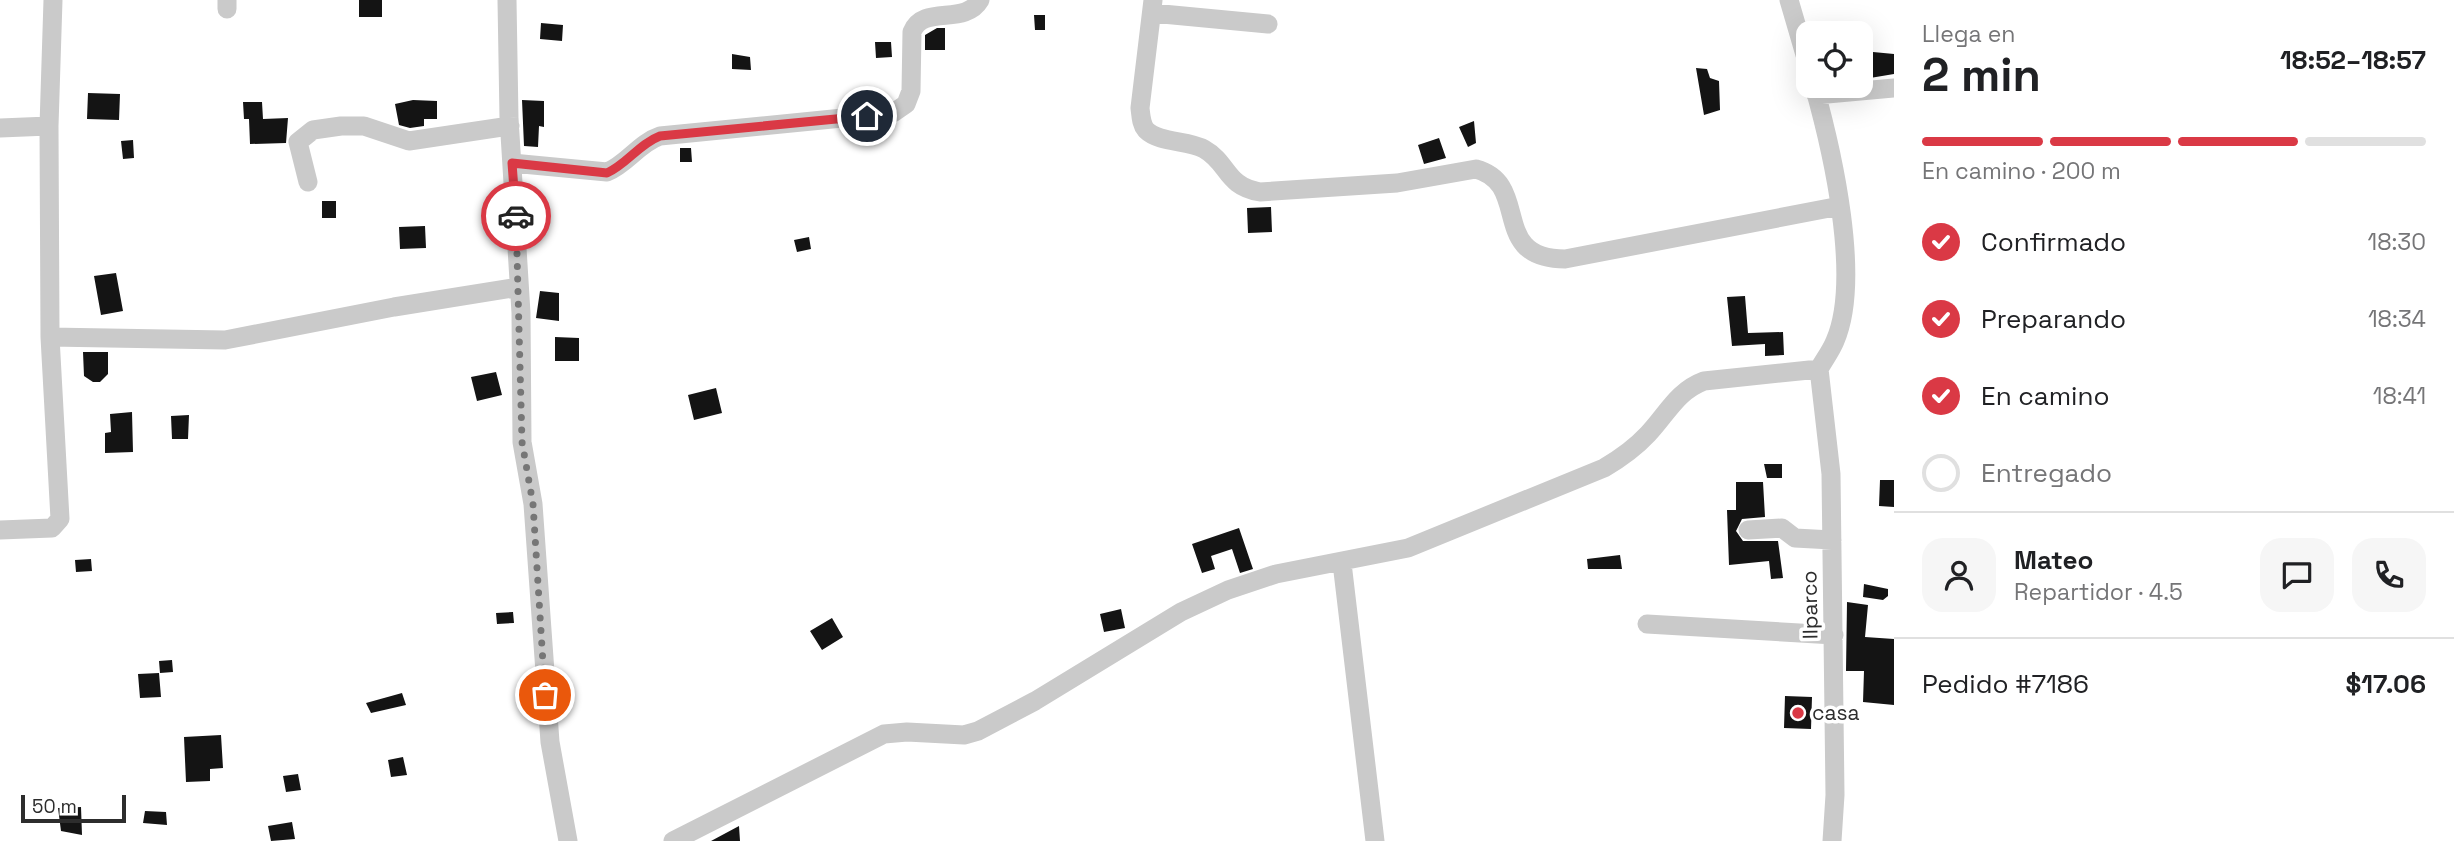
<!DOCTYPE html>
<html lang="es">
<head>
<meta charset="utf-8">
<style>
	body { margin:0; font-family:"Space Grotesk",sans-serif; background:#f6f6f6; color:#202124; height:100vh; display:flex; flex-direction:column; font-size:26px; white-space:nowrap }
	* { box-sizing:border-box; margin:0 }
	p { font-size:23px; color:#757577 }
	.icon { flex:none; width:38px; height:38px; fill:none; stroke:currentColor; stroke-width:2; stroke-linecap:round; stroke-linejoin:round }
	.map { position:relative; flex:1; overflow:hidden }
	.drawer { display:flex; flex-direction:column; background:#fff; width:560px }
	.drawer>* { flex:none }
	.controls { position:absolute; left:1796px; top:21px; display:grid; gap:14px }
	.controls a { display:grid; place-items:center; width:77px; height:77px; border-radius:14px; background:#fff; box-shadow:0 7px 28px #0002; font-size:35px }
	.scale { position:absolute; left:21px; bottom:18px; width:105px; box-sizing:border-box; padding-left:7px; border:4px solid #2d2d2d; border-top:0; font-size:19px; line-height:24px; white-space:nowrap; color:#2d2d2d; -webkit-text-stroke:5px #fff; paint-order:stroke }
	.pin { position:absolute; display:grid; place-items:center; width:60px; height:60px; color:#fff; margin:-30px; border:4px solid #fff; border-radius:50%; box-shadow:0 2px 7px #0007 }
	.courier { position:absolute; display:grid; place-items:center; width:70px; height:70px; margin:-35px; border:5px solid #da3945; border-radius:50%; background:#fff; color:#222; box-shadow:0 2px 9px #0007 }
	.head em { font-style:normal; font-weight:700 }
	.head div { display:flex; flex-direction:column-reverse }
	.head { display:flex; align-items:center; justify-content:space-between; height:119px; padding:0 28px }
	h1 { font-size:46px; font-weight:700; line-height:52px }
	.bar { display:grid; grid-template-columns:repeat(4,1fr); gap:10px 7px; align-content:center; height:84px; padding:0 28px }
	.bar i { height:9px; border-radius:5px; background:#e0e0e0 }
	.bar .current { background:#da3945 }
	.bar p { grid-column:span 4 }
	.line { display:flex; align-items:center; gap:18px; padding:0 28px; border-top:2px solid #e0e0e0 }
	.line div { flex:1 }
	.round { display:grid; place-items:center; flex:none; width:74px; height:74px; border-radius:21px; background:#f6f6f6 }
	ol { padding:0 28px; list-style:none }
	li { display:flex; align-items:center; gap:21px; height:77px }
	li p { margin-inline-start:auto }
	li .icon { padding:7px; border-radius:50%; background:#da3945; color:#fff; stroke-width:4 }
	li:last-child { color:#757577 }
	li i { width:38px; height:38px; border:4px solid #e0e0e0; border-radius:50% }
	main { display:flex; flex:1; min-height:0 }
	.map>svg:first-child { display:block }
	.building { fill:#141414 }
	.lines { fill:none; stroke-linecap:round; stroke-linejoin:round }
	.minor { stroke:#cacaca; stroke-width:19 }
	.done { stroke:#767676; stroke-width:7; stroke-dasharray:0 12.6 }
	.route { stroke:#da3945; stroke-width:9 }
	.poi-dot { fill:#da3945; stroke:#fff; stroke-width:2.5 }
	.labels { text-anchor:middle; stroke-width:7; stroke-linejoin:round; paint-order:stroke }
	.street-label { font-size:21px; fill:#2d2d2d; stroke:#fff }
	.poi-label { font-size:21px; fill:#2d2d2d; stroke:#fff; text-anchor:start }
</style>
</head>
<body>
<main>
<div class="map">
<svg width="1894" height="841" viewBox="0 0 1894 841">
	<rect width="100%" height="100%" fill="#fff"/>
	<path class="building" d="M359,0H382V17H359Z
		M1034,15H1045V30H1035Z
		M541,23L563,25L562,41L540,39Z
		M937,28H945V50H925V35Z
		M875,42H891L892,57L876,58Z
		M1873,52L1894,54V74L1870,78Z
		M732,54L750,57L751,70L732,69Z
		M1696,68L1707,69L1710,78L1719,81L1720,110L1704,115Z
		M88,93L120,94L119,120L87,119Z
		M413,100L437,101V119H424V126L410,128L399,125L395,104Z
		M522,100L544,101V127L539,126L538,147L524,146Z
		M243,102H262L263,119L288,118L286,143L250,144L249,119H244Z
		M1474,121L1476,143L1468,147L1459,127Z
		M1439,138L1446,158L1424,164L1418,145Z
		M133,140L134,158L123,159L121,141Z
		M680,148H691L692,162H680Z
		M322,201H336V218H322Z
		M1271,207L1272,232L1248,233L1247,208Z
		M425,226L426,248L400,249L399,227Z
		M809,237L811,249L797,252L794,240Z
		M116,273L123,311L101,315L94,276Z
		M540,291L559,293V321L536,318Z
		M1745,296L1748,333L1783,332L1784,355L1765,356V344L1732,346L1727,297Z
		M555,337L579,338V361H555Z
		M83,352H108V374L100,382H93L84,376Z
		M496,372L502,395L477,401L471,377Z
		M716,388L722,413L694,420L688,395Z
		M132,412L133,452L105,453V433L111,432L110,414Z
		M189,415L188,439H172L171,416Z
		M1764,464H1782V478H1767Z
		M1880,480H1894V507L1879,506Z
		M1736,482H1763L1765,517L1742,519L1736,531L1743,541H1778L1783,578L1771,579L1769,561L1729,565L1727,510H1736Z
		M1239,528L1253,569L1240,573L1232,549L1211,556L1215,569L1202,573L1192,544Z
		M1620,555L1622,569H1588L1587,559Z
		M91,559L92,571L76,572L75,560Z
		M1864,584L1888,589V596L1883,600L1863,597Z
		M1847,602L1868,605L1865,637L1894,639V705L1863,702L1864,671H1846Z
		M1121,609L1125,628L1104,632L1100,614Z
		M513,612L514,623L497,624L496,613Z
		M832,618L843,637L822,650L810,631Z
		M172,660L173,672L160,673L159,661Z
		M159,673L161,697L140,698L138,674Z
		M402,693L406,705L371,713L366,703Z
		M1785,696L1812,697L1811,729L1784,728Z
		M221,735L223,768L210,769V781L186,782L184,737Z
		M403,757L407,775L391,777L388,760Z
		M298,774L301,790L286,792L283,776Z
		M81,807L82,835L61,831L58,808Z
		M145,811L166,812L167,825L143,823Z
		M292,822L295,839L271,841L268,826Z
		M739,826L740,841H711Z"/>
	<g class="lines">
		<path class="minor" d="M507,0L509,118L521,313L522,442L533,504L550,742L568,841
			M1153,0L1140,108C1141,116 1141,124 1146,130C1159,143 1188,140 1204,149C1229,163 1225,186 1260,192L1397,183L1476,169C1532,184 1488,259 1565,259L1840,206
			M1789,0L1808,65
			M227,9V0
			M1152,13L1268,24
			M1814,86C1832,150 1862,279 1835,341C1831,351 1824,360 1819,369
			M1816,95L1894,88
			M0,128L49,126
			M512,163L607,172C627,164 639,143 660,136L893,113L906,104L911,91L912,32C923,4 965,26 980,0
			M308,182L298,142L313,130L341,126H364L409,141L510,126
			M50,337L225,340L394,307L519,287
			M1819,369L1831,474L1835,795L1832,841
			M0,530L52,528L60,519L50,337L49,126L53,0
			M1748,530L1782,528L1795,538L1832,540
			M1342,563L1375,841
			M1647,624L1834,635
			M673,841L884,734L907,732L964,735L978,731L1035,701L1181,612L1228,590L1276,574L1408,548L1604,468C1621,458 1635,448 1648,434C1667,414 1677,391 1704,381L1819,369"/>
	</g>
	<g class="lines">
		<path class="done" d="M516,216L522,442L533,504L545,695"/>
		<path class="route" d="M516,216L512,163L607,173C627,164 639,144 660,136L867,116"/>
	</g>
	<circle class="poi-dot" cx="1798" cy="713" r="7"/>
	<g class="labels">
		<g class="street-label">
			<text transform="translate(1810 605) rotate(-91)" y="7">Ilparco</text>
		</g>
		<g class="poi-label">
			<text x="1812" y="720">casa</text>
		</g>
	</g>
</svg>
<div class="controls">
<a><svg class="icon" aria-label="locate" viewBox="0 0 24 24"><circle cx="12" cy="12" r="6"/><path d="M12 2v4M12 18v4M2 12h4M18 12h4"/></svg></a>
</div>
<div class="scale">50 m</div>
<div class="pin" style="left:545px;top:695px;background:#ea580c"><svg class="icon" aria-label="bag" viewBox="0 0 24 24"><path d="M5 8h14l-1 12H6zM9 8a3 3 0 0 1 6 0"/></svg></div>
<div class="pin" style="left:867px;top:116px;background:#1f2937"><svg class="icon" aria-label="home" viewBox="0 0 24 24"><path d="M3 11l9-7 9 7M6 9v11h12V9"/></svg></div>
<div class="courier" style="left:516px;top:216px"><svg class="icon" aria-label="car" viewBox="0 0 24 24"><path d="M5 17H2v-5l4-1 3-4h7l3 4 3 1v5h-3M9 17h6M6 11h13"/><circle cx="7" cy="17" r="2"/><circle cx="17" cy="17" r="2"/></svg></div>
</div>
<section class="drawer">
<div class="head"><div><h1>2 min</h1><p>Llega en</p></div><em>18:52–18:57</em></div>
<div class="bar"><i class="current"></i><i class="current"></i><i class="current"></i><i></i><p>En camino · 200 m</p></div>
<ol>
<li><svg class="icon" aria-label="check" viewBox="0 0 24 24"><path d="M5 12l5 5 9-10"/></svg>Confirmado<p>18:30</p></li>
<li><svg class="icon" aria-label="check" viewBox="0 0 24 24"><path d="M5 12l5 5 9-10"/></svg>Preparando<p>18:34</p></li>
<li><svg class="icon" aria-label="check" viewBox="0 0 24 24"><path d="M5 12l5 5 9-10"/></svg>En camino<p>18:41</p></li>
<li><i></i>Entregado</li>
</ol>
<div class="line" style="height:126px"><a class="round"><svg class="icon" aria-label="person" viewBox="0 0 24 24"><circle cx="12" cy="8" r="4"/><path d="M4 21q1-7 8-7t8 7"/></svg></a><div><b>Mateo</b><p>Repartidor · 4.5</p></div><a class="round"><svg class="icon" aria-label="chat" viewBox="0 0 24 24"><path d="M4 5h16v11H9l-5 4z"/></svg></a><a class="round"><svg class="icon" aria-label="phone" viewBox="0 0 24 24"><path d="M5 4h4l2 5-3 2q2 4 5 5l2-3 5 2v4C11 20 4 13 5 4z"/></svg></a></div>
<div class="line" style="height:91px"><div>Pedido #7186</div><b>$17.06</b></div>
</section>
</main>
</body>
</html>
